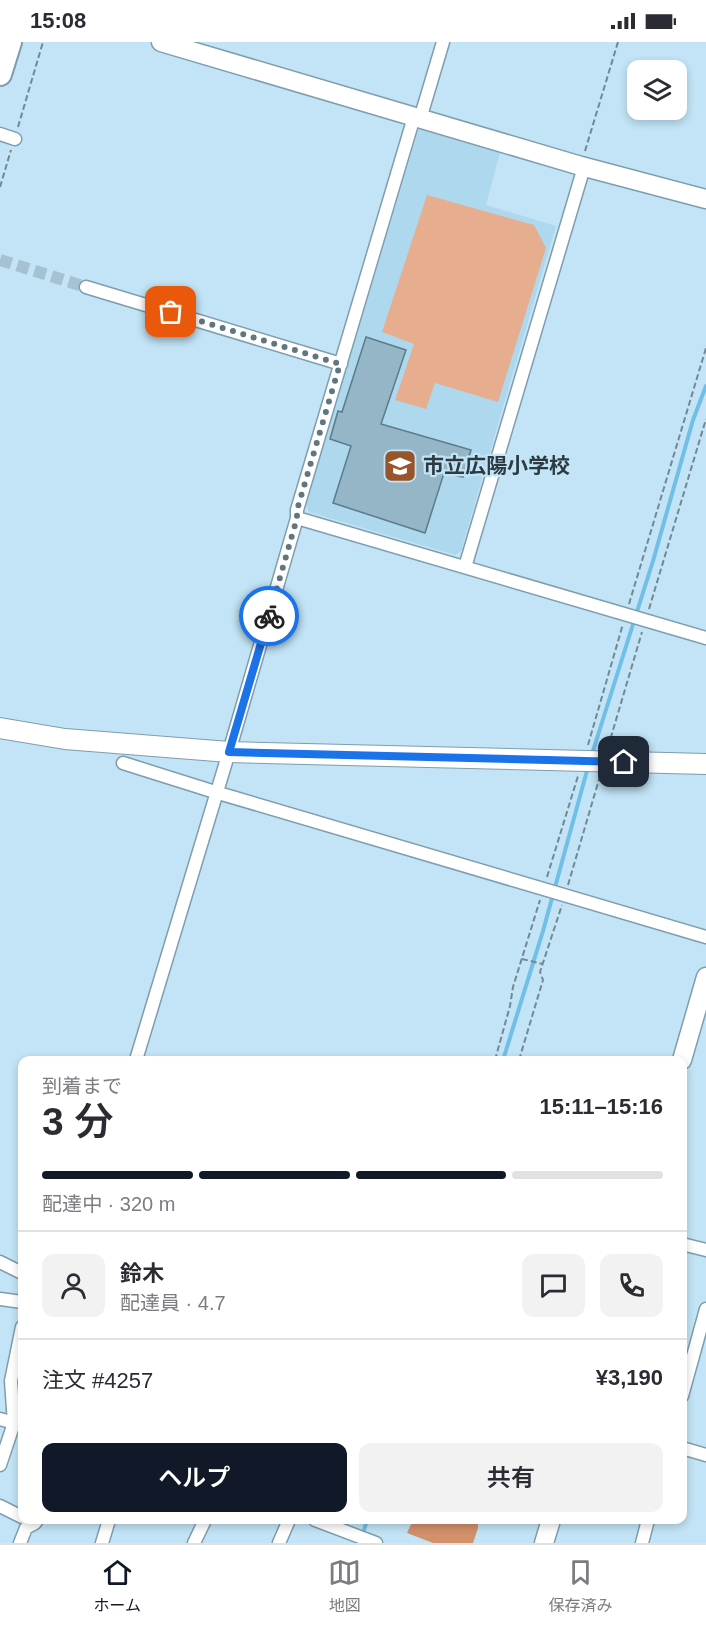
<!DOCTYPE html>
<html lang="ja">
<head>
<meta charset="utf-8">
<style>
	body { margin:0; font-family:Arial,"Noto Sans JP",sans-serif; background:#f2f2f3; color:#2b2b33; height:100vh; display:flex; flex-direction:column; font-size:22px; white-space:nowrap }
	* { box-sizing:border-box; margin:0 }
	p { font-size:20px; color:#7c7c81 }
	.icon { flex:none; width:33px; height:33px; fill:none; stroke:currentColor; stroke-width:2; stroke-linecap:round; stroke-linejoin:round }
	.map { position:relative; flex:1; overflow:hidden }
	.sheet { position:absolute; left:18px; top:1014px; width:669px; height:468px; display:flex; flex-direction:column; background:#fff; border-radius:12px; box-shadow:0 3px 9px #0003 }
	.sheet>* { flex:none }
	.controls { position:absolute; left:627px; top:18px; display:grid; gap:12px }
	.controls a { display:grid; place-items:center; width:60px; height:60px; border-radius:12px; background:#fff; box-shadow:0 3px 9px #0003; font-size:30px }
	.pin { position:absolute; display:grid; place-items:center; width:51px; height:51px; color:#fff; margin:-26px; border-radius:12px; box-shadow:0 3px 9px #0006 }
	.courier { position:absolute; display:grid; place-items:center; width:60px; height:60px; margin:-30px; border:4px solid #1a73e8; border-radius:50%; background:#fff; color:#222; box-shadow:0 2px 8px #0007 }
	.head em { font-style:normal; font-weight:600 }
	.head div { display:flex; flex-direction:column-reverse }
	.head { display:flex; align-items:center; justify-content:space-between; height:102px; padding:0 24px }
	h1 { font-size:39px; font-weight:600; line-height:45px }
	.bar { display:grid; grid-template-columns:repeat(4,1fr); gap:9px 6px; align-content:center; height:72px; padding:0 24px }
	.bar i { height:8px; border-radius:4px; background:#e1e1e2 }
	.bar .selected { background:#111827 }
	.bar p { grid-column:span 4 }
	.line { display:flex; align-items:center; gap:15px; padding:0 24px; border-top:2px solid #e1e1e2 }
	.line div { flex:1 }
	.round { display:grid; place-items:center; flex:none; width:63px; height:63px; border-radius:12px; background:#f2f2f3 }
	.button { display:flex; gap:12px; margin-top:auto; padding:12px 24px }
	.button a { flex:1; height:69px; border-radius:12px; background:#111827; color:#fff; font-size:24px; font-weight:600; line-height:69px; text-align:center }
	.button a+a { background:#f2f2f3; color:#2b2b33 }
	.status { display:flex; justify-content:space-between; align-items:center; height:42px; padding:0 30px; background:#fff; direction:ltr }
	.status svg { height:16px; fill:currentColor }
	.tab-bar { display:flex; justify-content:space-around; align-items:center; height:84px; border-top:2px solid #e1e1e2; background:#fff; font-size:16px; color:#7c7c81 }
	.tab-bar a { display:grid; justify-items:center; gap:3px }
	.tab-bar .selected { color:#111827 }
	.map>svg:first-child { display:block }
	.built { fill:#aed8ed }
	.green { fill:#e6ae8e }
	.forest { fill:#d2906b }
	.lines { fill:none; stroke-linecap:round; stroke-linejoin:round }
	.stream { stroke:#71bfe6; stroke-width:4 }
	.building { fill:#95b6c7; stroke:#5c7b8b; stroke-width:1.5 }
	.street-tunnel { stroke:#a4c2d2; stroke-width:12; stroke-dasharray:12 6; stroke-linecap:butt }
	.street-casing { stroke:#7e9dae; stroke-width:15 }
	.secondary-casing { stroke:#7e9dae; stroke-width:21 }
	.primary-casing { stroke:#7e9dae; stroke-width:22 }
	.highway-casing { stroke:#7e9dae; stroke-width:26 }
	.path { stroke:#728995; stroke-width:2; stroke-dasharray:6 3; stroke-linecap:butt }
	.street { stroke:#fff; stroke-width:12 }
	.secondary { stroke:#fff; stroke-width:18 }
	.primary { stroke:#fff; stroke-width:20 }
	.highway { stroke:#fff; stroke-width:22 }
	.done { stroke:#617680; stroke-width:6; stroke-dasharray:0 10.8 }
	.route { stroke:#1a73e8; stroke-width:8 }
	.labels { text-anchor:middle; stroke-width:4.5; stroke-linejoin:round; paint-order:stroke }
	.poi-label { font-size:21px; font-weight:bold; fill:#2d3a41; stroke:#c2e4f6; text-anchor:start }
</style>
</head>
<body>
<div class="status"><b>15:08</b><svg viewBox="0 0 49 12"><path d="M0 12V9h3v3zM5 12V6h3v6zM10 12V3h3v9zM15 12V0h3v12zM26 1h20v11H26zM47 4h2v5h-2z"/></svg></div>
<div class="map">
<svg width="706" height="1501" viewBox="0 0 706 1501">
	<rect width="100%" height="100%" fill="#c2e4f6"/>
	<path class="built" d="M419,86L500,110L486,163L556,184L461,509L455,513L309,470L306,463Z"/>
	<path class="green" d="M427,153L534,183L546,206L498,360L435,341L426,367L395,358L414,302L382,290Z"/>
	<path class="forest" d="M413,1478H478V1486L473,1501H433L407,1491Z"/>
	<g class="lines">
		<path class="stream" d="M592,712L653,519L693,378L706,344
			M503,1018L543,889L588,725
			M362,1495L367,1478"/>
	</g>
	<path class="building" d="M366,295L406,308L381,382L471,408L463,435L444,431L425,491L333,461L351,404L330,397L338,369L342,370Z"/>
	<g class="lines">
		<path class="street-tunnel" d="M0,218L86,245"/>
		<g class="street-casing">
			<path id="street" d="M420,77L443,0
				M0,92L15,97
				M86,245L341,322
				M297,476L706,596
				M465,525L584,125
				M123,721L215,750L706,895
				M136,1018L229,710L297,476V468L414,75
				M682,1202L706,1208
				M0,1220L22,1231
				M0,1257L22,1260
				M682,1354L706,1267
				M0,1377L22,1383
				M682,1406L706,1413
				M0,1423L14,1381L11,1339L22,1285
				M0,1464L22,1475
				M315,1478L376,1501
				M20,1501L26,1486L35,1481L37,1478
				M102,1501L109,1478
				M194,1501L205,1478
				M279,1501L289,1478
				M642,1501L648,1478"/>
		</g>
		<g class="secondary-casing">
			<path id="secondary" d="M161,0L581,124L706,157
				M682,1018L706,935
				M544,1501L551,1478"/>
		</g>
		<g class="primary-casing">
			<path id="primary" d="M0,686L65,697L229,710L706,722"/>
		</g>
		<g class="highway-casing">
			<path id="highway" d="M0,32L10,0"/>
		</g>
		<path class="path" d="M18,85L43,0
			M585,109L618,0
			M0,145L11,108
			M629,562L706,306
			M649,567L706,377
			M588,703L623,582
			M608,705L642,590
			M547,835L578,734
			M568,843L600,734
			M522,917L543,922
			M495,1018L510,964L513,945L540,858
			M519,1018L543,938L540,930L562,863"/>
		<use href="#street" class="street"/>
		<use href="#secondary" class="secondary"/>
		<use href="#primary" class="primary"/>
		<use href="#highway" class="highway"/>
	</g>
	<g class="lines">
		<path class="done" d="M171,270L340,322L297,468V476L269,574"/>
		<path class="route" d="M269,574L229,710L624,720"/>
	</g>
	<defs>
		<g id="school-square" transform="scale(1.725)"><rect x="-9" y="-9" width="18" height="18" rx="4" fill="#995429" stroke="#c2e4f6"/><path d="M0-5L7-2L0 1L-7-2ZM-4 1L0 2.5L4 1V4Q0 6-4 4Z" fill="#fff"/></g>
	</defs>
	<g fill-rule="evenodd">
		<use href="#school-square" x="400" y="424"/>
	</g>
	<g class="labels">
		<g class="poi-label">
			<text x="423" y="431">市立広陽小学校</text>
		</g>
	</g>
</svg>
<div class="controls">
<a><svg class="icon" aria-label="layers" viewBox="0 0 24 24"><path d="M12 4l9 5-9 5-9-5zM3 14l9 5 9-5"/></svg></a>
</div>
<div class="pin" style="left:171px;top:270px;background:#ea580c"><svg class="icon" aria-label="bag" viewBox="0 0 24 24"><path d="M5 8h14l-1 12H6zM9 8a3 3 0 0 1 6 0"/></svg></div>
<div class="pin" style="left:624px;top:720px;background:#1f2937"><svg class="icon" aria-label="home" viewBox="0 0 24 24"><path d="M3 11l9-7 9 7M6 9v11h12V9"/></svg></div>
<div class="courier" style="left:269px;top:574px"><svg class="icon" aria-label="bike" viewBox="0 0 24 24"><circle cx="6" cy="16" r="4"/><circle cx="18" cy="16" r="4"/><path d="M6 16l4-8h5l3 8M10 8l3 8H6M13 5h3"/></svg></div>
<section class="sheet">
<div class="head"><div><h1>3 分</h1><p>到着まで</p></div><em>15:11–15:16</em></div>
<div class="bar"><i class="selected"></i><i class="selected"></i><i class="selected"></i><i></i><p>配達中 · 320 m</p></div>
<div class="line" style="height:108px"><a class="round"><svg class="icon" aria-label="person" viewBox="0 0 24 24"><circle cx="12" cy="8" r="4"/><path d="M4 21q1-7 8-7t8 7"/></svg></a><div><b>鈴木</b><p>配達員 · 4.7</p></div><a class="round"><svg class="icon" aria-label="chat" viewBox="0 0 24 24"><path d="M4 5h16v11H9l-5 4z"/></svg></a><a class="round"><svg class="icon" aria-label="phone" viewBox="0 0 24 24"><path d="M5 4h4l2 5-3 2q2 4 5 5l2-3 5 2v4C11 20 4 13 5 4z"/></svg></a></div>
<div class="line" style="height:78px"><div>注文 #4257</div><b>¥3,190</b></div>
<div class="button"><a>ヘルプ</a><a>共有</a></div>
</section>
</div>
<nav class="tab-bar">
<a class="selected"><svg class="icon" aria-label="home" viewBox="0 0 24 24"><path d="M3 11l9-7 9 7M6 9v11h12V9"/></svg>ホーム</a>
<a><svg class="icon" aria-label="map" viewBox="0 0 24 24"><path d="M3 6l6-2 6 2 6-2v14l-6 2-6-2-6 2zM9 4v14M15 6v14"/></svg>地図</a>
<a><svg class="icon" aria-label="saved" viewBox="0 0 24 24"><path d="M7 4h10v16l-5-4-5 4z"/></svg>保存済み</a>
</nav>
</body>
</html>
